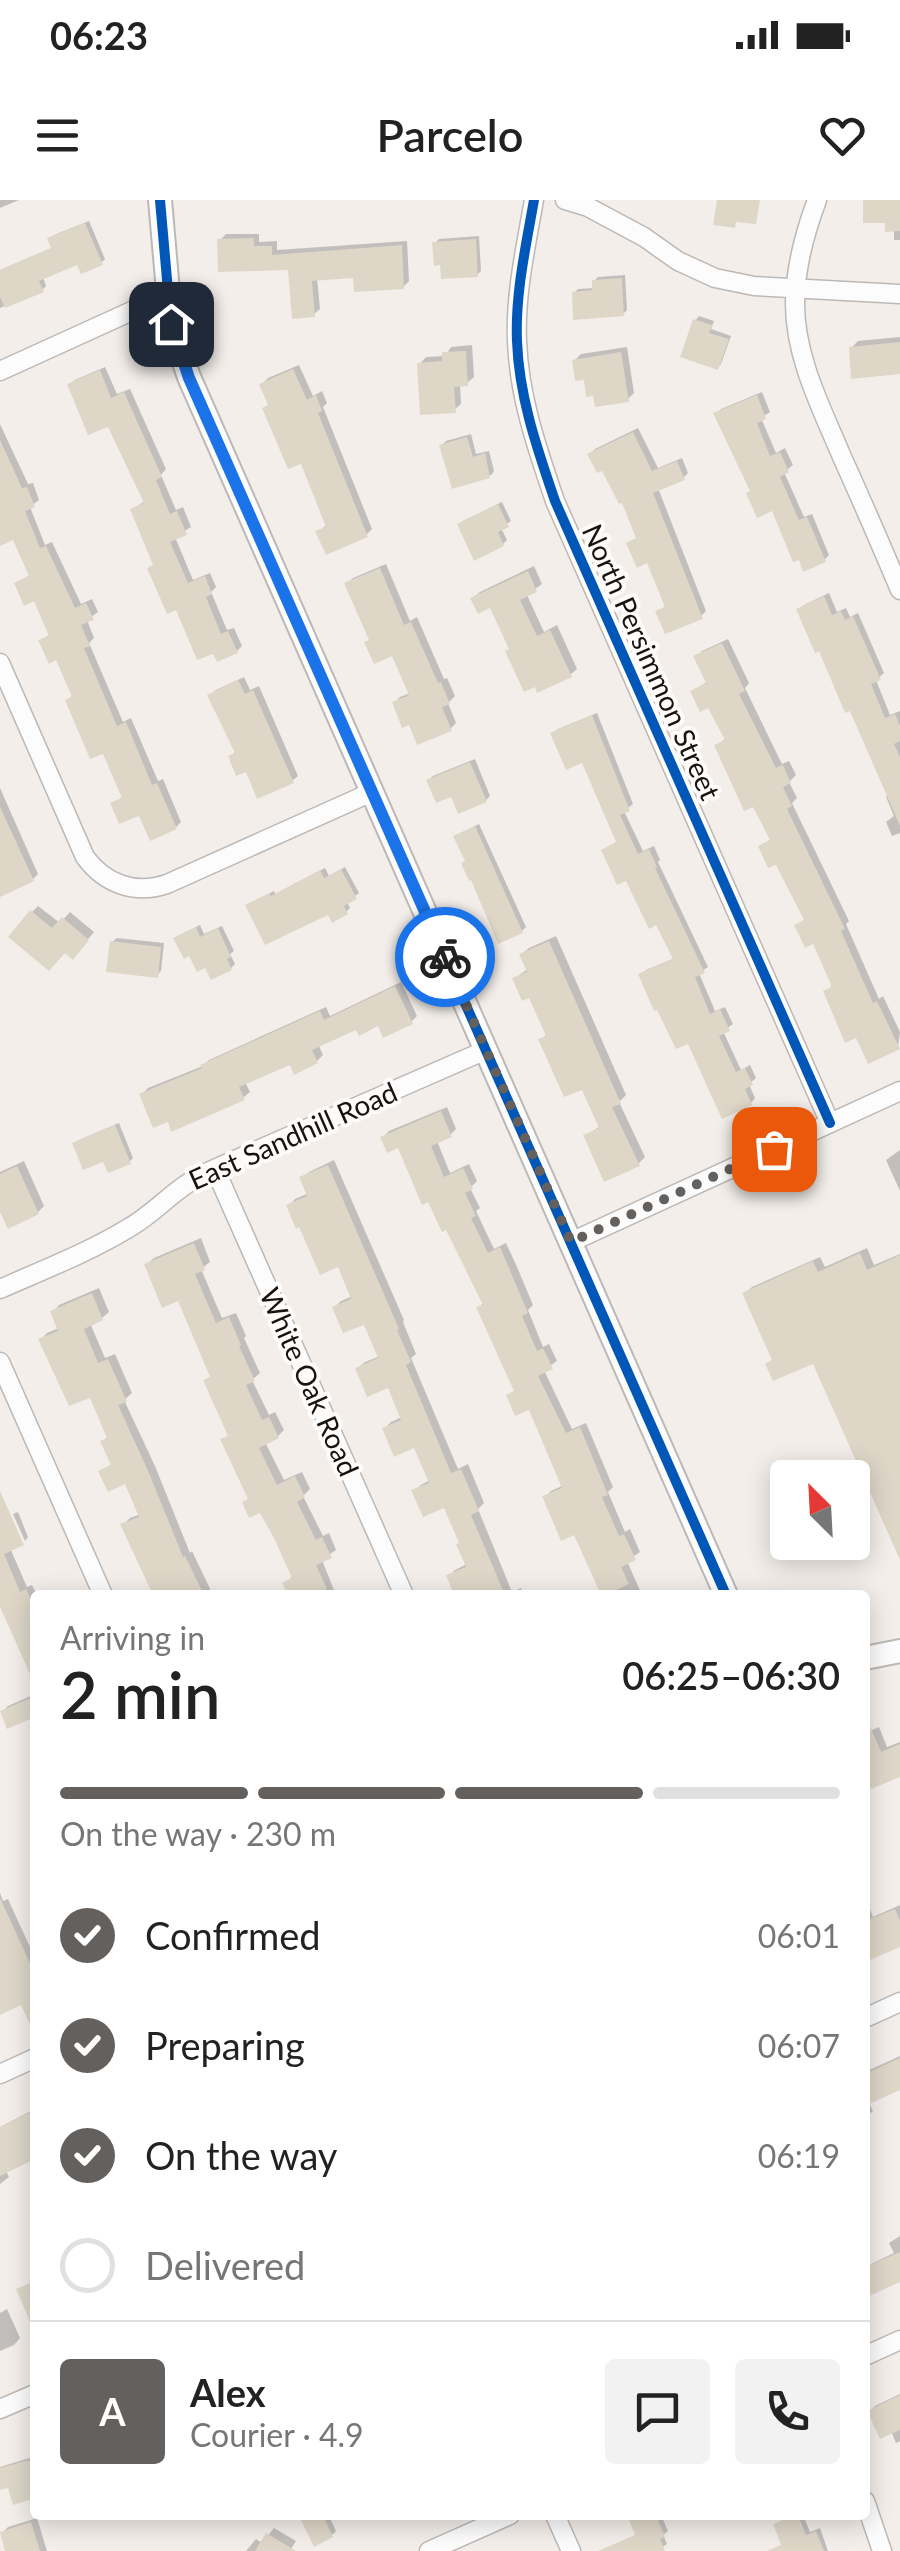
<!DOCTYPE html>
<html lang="en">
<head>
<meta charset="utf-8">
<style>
	body { margin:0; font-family:Lato,sans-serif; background:#f2f2f2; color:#222; height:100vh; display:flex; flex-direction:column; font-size:38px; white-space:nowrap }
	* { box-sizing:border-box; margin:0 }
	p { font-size:32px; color:#767676 }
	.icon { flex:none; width:55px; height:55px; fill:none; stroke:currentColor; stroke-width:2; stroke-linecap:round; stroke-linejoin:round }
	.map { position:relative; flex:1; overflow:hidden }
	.sheet { position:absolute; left:30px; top:1390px; width:840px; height:930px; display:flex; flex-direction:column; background:#fff; border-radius:10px; box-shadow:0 5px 25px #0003 }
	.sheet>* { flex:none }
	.needle { width:65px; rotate:336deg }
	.tools { position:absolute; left:770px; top:1260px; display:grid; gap:20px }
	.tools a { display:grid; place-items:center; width:100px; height:100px; border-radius:10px; background:#fff; box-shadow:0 5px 25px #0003; font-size:50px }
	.pin { position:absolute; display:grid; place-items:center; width:85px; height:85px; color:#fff; margin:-42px; border-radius:20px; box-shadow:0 5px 15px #0006 }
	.courier { position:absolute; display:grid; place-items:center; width:100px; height:100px; margin:-50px; border:8px solid #1a73e8; border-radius:50%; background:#fff; color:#222; box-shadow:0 2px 12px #0007 }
	.overview em { font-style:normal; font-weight:600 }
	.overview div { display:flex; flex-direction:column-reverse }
	.overview { display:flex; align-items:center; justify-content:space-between; height:170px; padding:0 30px }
	h1 { font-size:65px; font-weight:600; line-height:75px }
	.bar { display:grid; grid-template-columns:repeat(4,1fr); gap:15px 10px; align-content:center; height:120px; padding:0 30px }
	.bar i { height:12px; border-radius:8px; background:#e0e0e0 }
	.bar .active { background:#63605d }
	.bar p { grid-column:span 4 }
	.line { display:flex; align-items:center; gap:25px; padding:0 30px; border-top:2px solid #e0e0e0 }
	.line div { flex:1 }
	.round { display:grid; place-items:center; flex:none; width:105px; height:105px; border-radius:10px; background:#f2f2f2 }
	ol { padding:0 30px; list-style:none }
	li { display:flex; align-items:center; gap:30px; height:110px }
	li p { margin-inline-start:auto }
	li .icon { padding:10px; border-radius:50%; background:#63605d; color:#fff; stroke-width:4 }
	li:last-child { color:#767676 }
	li i { width:55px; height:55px; border:5px solid #e0e0e0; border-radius:50% }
	.status { display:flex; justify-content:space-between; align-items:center; height:70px; padding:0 50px; background:#fff; direction:ltr }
	.status svg { height:28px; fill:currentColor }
	header { display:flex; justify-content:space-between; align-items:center; height:130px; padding:0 30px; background:#fff; font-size:45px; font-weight:600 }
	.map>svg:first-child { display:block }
	.shadow { fill:#0003 }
	.building { fill:#ded7c8 }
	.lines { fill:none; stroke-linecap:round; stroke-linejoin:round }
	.minor-casing { stroke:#bcb8b5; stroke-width:21 }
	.tertiary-casing { stroke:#bcb8b5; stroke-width:26 }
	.minor { stroke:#fdfcfc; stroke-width:18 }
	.tertiary { stroke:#fdfcfc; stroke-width:22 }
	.cycleway-casing { stroke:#fefcfb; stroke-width:16 }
	.cycleway { stroke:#0057b8; stroke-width:10 }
	.done { stroke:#63605d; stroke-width:10; stroke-dasharray:0 18 }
	.route { stroke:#1a73e8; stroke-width:12 }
	.labels { text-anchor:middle; stroke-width:8; stroke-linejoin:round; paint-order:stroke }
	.street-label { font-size:28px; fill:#161311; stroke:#fefcfb }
</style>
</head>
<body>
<div class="status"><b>06:23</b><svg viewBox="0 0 49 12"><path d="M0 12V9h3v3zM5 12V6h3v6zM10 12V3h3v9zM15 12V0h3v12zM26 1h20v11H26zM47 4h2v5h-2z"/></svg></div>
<header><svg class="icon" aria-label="menu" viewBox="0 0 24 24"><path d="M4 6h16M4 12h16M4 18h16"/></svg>Parcelo<svg class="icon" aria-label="heart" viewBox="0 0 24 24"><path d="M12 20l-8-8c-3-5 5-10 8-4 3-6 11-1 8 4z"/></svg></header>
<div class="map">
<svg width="900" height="2351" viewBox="0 0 900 2351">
	<rect width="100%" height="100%" fill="#f3eeea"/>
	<path class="shadow" d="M0,0H19L0,8Z
		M865,0H900V40H894V29Z
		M89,21L105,59L101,63L78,62L43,77L46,86L42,90L0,108V70L54,47L50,39L54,35Z
		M226,34H259V42L277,41V50L407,41L409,81L403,87L355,75L317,78L320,109L314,114L291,68L220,40Z
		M479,36L481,71L477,75L435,43L439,39Z
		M625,75L627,110L623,114L574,93L578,89L595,88L594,81L598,77Z
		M699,116L714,121L711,129L731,136L721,164L717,168L696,120Z
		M900,137V172L851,148L858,141Z
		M472,145L474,177L467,183L460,184L461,204L454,210L420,164L426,157L445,156L451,147Z
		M627,147L634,193L627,200L586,177L574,161L581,154Z
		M299,165L313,196L322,191L327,203L323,207L372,329L366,335L318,332L328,324L303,260L265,208L270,203L262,184L268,178Z
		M105,167L117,194L130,189L166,269L161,275L176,310L183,307L191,327L175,337L193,380L210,373L216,387L211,392L227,430L234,428L242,446L237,451L155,363L133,309L145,301L109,224L70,185L75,180Z
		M762,192L770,212L761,218L776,253L785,248L793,265L784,272L804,317L812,314L829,355L824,360L773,308L752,290L716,214L721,209Z
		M0,224L28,284L33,283L39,300L30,307L45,345L52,342L81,404L92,399L98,412L87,420L94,438L89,443L123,522L131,518L158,581L163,579L181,622L176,627L113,604L124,596L105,550L68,500L73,495L57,457L41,441L51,433L36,398L17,384L31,374L14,337L0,338Z
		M638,228L658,268L682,258L688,273L683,278L658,288L706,411L701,416L658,412L667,405L649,360L629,343L638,337L623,300L604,267L590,254L595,249Z
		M471,234L476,254L489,251L494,271L491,275L454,286L442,245L446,241Z
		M502,302L511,321L501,328L507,340L503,344L463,321Z
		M386,364L410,421L417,417L444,479L447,478L455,496L448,503L456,523L450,529L410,522L394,503L400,497L410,493L393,453L371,439L347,384L353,378Z
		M534,366L542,384L527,395L544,432L557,425L577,469L570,475L511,448L491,405L473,398L480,392Z
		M829,393L837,412L846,408L850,417L858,413L884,473L876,480L890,515L900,511V633L892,636L886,622L894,616L886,597L889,594L821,448L799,410L804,405Z
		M728,439L749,483L745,488L782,564L789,561L796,575L789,582L797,598L792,603L849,721L846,724L879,799L883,796L900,832L898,847L857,835L826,792L832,786L814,741L797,726L806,718L777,661L761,647L772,638L717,546L726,538L710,505L693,491L708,481L696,457L702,451Z
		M244,477L250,490L259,486L298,576L292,581L247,569L230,557L237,550L210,495L216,490Z
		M597,513L633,604L624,611L643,651L654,646L660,660L658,662L708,767L699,773L715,811L725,807L733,824L723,831L741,870L750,865L756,878L749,884L755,898L751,903L689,840L641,775L646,770L675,758L657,722L627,678L604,650L618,641L584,560L553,533L558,529Z
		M475,559L490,596L486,600L452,594L429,580L433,576Z
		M0,588L38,674L33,679L0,685Z
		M479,624L526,727L522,731L467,660L456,636Z
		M345,667L359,693L347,702L350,708L346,712L248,705L274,691L275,694L325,668L329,676Z
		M38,706L60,723L70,712L94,732L79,750H65L32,712Z
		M200,725L204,734L222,726L234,751L230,754L235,764L231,768L180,735Z
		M556,736L626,895L619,902L645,957L638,964L586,936L600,926L583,886L541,840L548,833L530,795L515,778L528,769L522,754L529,748Z
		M117,738L164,743L161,771L157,775L112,742Z
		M401,782L417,816L411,822L357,826L318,844L323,855L317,861H291L245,882L250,892L244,897L169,918L142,894L148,888L203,866L209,860L326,807L330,816Z
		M447,907L456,929L450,935L437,941L450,973L469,964L477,981L470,988L480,1008L476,1011L494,1049L506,1043L517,1067L533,1105L528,1110L543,1147L549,1144L557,1161L544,1170L572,1229L586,1223L613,1287L608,1292L625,1332L630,1329L640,1352L627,1361L642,1395H618L575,1332L545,1297L551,1291L564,1285L530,1206L509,1196L516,1189L479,1108L484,1102L448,1026L399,945L383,937L389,931Z
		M119,923L133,958L129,962L105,959L75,944L79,940Z
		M900,950V991L886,960Z
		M334,960L404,1120L403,1122L416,1154L411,1158L458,1269L468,1264L484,1303L478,1309L512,1392L521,1388L524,1395H457L449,1376L455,1370L467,1364L462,1343L445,1305L414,1291L421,1285L430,1280L415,1245L385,1228L391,1222L402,1217L389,1185L358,1168L365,1162L380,1156L365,1121L335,1107L341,1101L353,1096L339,1064L289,1006L295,999L309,993L302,978L309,972Z
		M24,961L44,1006L38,1012L0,1006V972Z
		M201,1038L210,1062L201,1069L222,1118L236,1113L246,1136L244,1138L260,1173L252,1180L269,1215L275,1212L284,1230L278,1236L265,1242L284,1280L302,1272L310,1289L303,1296L323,1336L329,1333L336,1350L322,1360L336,1395H291L285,1383L292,1377L276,1337L250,1297L223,1240L230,1234L206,1181L212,1175L179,1098L147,1064L154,1058Z
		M867,1048L874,1065L900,1054V1350L815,1160L774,1158L745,1093L752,1087L820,1057L825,1067Z
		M99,1088L109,1112L102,1118L90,1123L105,1158L115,1154L132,1193L124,1200L155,1266L190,1353L192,1351L213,1395H166L123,1325L130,1318L141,1314L127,1281L101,1272L113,1263L103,1241L108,1236L91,1195L41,1140L47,1133L59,1128L53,1112L59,1105Z
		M0,1293L10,1348L27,1387L32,1385L37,1395L35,1485L0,1399Z
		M18,1312L28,1337L25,1341L13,1314Z
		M35,1494V1514L2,1512L8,1506Z
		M879,1527L887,1547L900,1542V1574L865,1579V1533Z
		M0,1693L3,1701L8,1699L35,1758V1808L22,1802L0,1801Z
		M900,1705V1745L865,1761V1711L870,1709L873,1717Z
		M900,1856V1887L869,1903L873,1911L865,1918V1872Z
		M35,1909V1957L6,1971L9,1977L0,1984V1927Z
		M900,2036V2079L879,2089L865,2098V2067L894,2053L889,2043Z
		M7,2109L20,2138L14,2145L0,2151V2113Z
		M900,2194V2241L896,2243L891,2231L870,2211L875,2206Z
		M33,2257L35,2296L10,2285L0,2288V2267Z
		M332,2315L329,2316L336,2331L332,2335L304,2321L309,2315Z
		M632,2315H661L668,2331L663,2335L667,2344L657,2351H627L623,2342L637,2334Z
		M794,2315H803L810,2332L820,2328L828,2351H786L776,2325Z
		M37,2318L47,2351H8L2,2333L8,2327Z
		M274,2328L296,2341L290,2351H246L256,2339L262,2343Z"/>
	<path class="building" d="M717,0H760L756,24L736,22L735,28L713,25Z
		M863,0H900V31L885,32V23H863Z
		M85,23L103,65L81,74L77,65L39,81L44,92L5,108L0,97V70L51,48L47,38Z
		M254,38V46H272V55L402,45L404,89L354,92L353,78L312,81L315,117L292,119L288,70L218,72L217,39Z
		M476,39L478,77L441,79L440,65L434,66L432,42Z
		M622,78L624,116L573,120L572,92L592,90V80Z
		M693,119L712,125L709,133L729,139L718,170L680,157Z
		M900,142V174L851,179L849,147Z
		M466,151L468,186L454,187L456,213L420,215L417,163L442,161V152Z
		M621,152L629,202L595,207L593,196L586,197L584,180L575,181L572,160Z
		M293,169L307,200L316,195L322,211L318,213L368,337L326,355L315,331L326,327L301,264L288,269L262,208L268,205L259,184Z
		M100,170L111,198L124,192L162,277L156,280L170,314L177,311L187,335L170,342L188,383L205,376L212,394L206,397L221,434L228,431L238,453L217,462L213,454L197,460L176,410L167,414L147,368L153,365L130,309L144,303L108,227L88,235L67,184Z
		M757,195L766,219L757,223L770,256L780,252L789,272L780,277L799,320L807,317L826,362L803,372L799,360L793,362L772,311L757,318L746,293L750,291L713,213Z
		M633,232L652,271L677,261L685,280L653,293L703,419L665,434L655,411L665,407L647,363L637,368L626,343L636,338L622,303L619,304L602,271L597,273L587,254Z
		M467,237L473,257L485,253L490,278L452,289L439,245Z
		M0,240L22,288L27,287L35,307L25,311L40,348L46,346L75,408L86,403L94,420L81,425L90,446L84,448L117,526L126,522L152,585L157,583L177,629L150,641L139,616L119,624L110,603L122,598L103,554L90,559L65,500L72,497L56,460L49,464L38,440L49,436L34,401L24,406L14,383L29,376L13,340L0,346Z
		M498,304L509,327L498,332L504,346L474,361L457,324Z
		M380,368L404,425L411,422L438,483L441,482L450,504L442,507L452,531L417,545L409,525L402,528L392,502L409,495L392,456L374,464L364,442L369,440L344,383Z
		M528,371L537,392L520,400L537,436L550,430L572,477L537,493L535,487L524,492L505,451L509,449L490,408L478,414L470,398Z
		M824,396L832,415L841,411L845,420L853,416L881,480L871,484L885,518L895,514L900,526V541L894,544L900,557V626L850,511L845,513L819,451L815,453L796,409Z
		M722,443L745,491L739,494L776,568L783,565L791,583L783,587L792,606L787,609L845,729L841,731L873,803L877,801L900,849L868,864L856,838L845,843L823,791L832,787L813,744L805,748L794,725L804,720L776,665L768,668L758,646L770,640L753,607L744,611L714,545L725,540L708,508L700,512L690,491L706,483L693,456Z
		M238,480L245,494L253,490L294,583L257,599L246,572L236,576L228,556L235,553L207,495Z
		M592,515L630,611L620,615L638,654L649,649L657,667L655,668L705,773L695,777L710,814L720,809L730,831L719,836L736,872L745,868L753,885L745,889L752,905L722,919L688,844L676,849L657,810L654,811L638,774L673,759L656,725L649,729L626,681L617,685L601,650L616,642L582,563L566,570L550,533Z
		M470,562L487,602L458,614L451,597L436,603L426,580Z
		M0,607L34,681L0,697Z
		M475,626L523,733L498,744L471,680L469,681L461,663L465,661L453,636Z
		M341,669L357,699L344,706L348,714L332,723L328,715L265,745L245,705L269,693L271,696L320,670L324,678Z
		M30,710L52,728L62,717L89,740L73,760L65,753L49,771L8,737Z
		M196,727L200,737L218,728L231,757L227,759L232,770L211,780L205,768L197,772L189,756L184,759L173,738Z
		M110,741L161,747L158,778L106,772Z
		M549,741L621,904L612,907L640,966L604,982L583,935L599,928L582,890L564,897L538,839L546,836L529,798L522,801L512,778L527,772L519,754Z
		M395,786L413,824L383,838L378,826L359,836L356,830L312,850L318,863L294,875L290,865L239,887L245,900L171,932L168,922L153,928L139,894L202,868L200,865L320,811L324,820Z
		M441,911L452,937L431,946L444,977L463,968L473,989L465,993L476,1016L471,1018L488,1053L500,1047L528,1113L522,1116L537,1151L543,1148L553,1169L538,1176L566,1233L580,1227L608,1295L602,1297L619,1336L624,1334L636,1360L621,1367L629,1384L606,1395H601L574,1335L561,1341L542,1296L562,1288L529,1210L515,1216L506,1195L514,1191L476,1107L483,1105L446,1030L442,1032L428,1002L422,1005L398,948L387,953L380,937Z
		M115,925L131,964L108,973L103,962L83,970L72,943Z
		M328,965L399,1129L397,1130L411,1162L406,1165L451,1273L461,1269L479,1311L471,1315L505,1395H454L446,1375L466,1367L456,1344L459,1343L444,1308L423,1317L411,1290L429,1283L414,1248L394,1257L382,1228L401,1220L388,1188L367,1197L355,1168L378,1158L364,1125L343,1133L332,1107L351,1099L338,1067L320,1075L299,1027L296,1029L286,1005L307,996L299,977Z
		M17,966L39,1014L8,1029L0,1012V974Z
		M194,1043L205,1070L195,1074L216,1123L229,1117L241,1145L239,1146L255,1181L246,1185L262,1220L269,1217L279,1238L259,1248L277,1285L295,1276L305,1297L297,1302L316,1340L322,1337L332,1358L316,1365L327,1389L314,1395H288L282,1383L292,1378L274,1338L260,1313L249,1318L242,1302L248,1299L220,1239L228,1236L203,1180L210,1177L178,1101L162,1108L144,1064Z
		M860,1053L867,1070L900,1055V1360L813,1164L773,1181L765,1164L772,1160L742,1093L813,1061L818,1072Z
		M92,1093L103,1120L84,1129L98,1163L108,1159L127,1202L118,1205L149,1273L183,1357L185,1356L204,1395H153L120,1324L139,1317L125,1284L108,1292L98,1271L111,1265L100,1241L107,1238L90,1198L69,1206L38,1139L58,1131L50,1111Z
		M0,1291L24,1345L4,1354L20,1392L26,1389L35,1410V1485L0,1407Z
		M35,1496V1517L7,1529L0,1511Z
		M865,1514L881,1552L900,1544V1577L871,1589L865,1575Z
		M0,1698L35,1774V1835L21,1805L0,1815Z
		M895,1709L900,1721V1747L865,1762V1721Z
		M900,1858V1890L865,1906V1874Z
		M35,1910V1959L0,1976V1927Z
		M900,2052V2082L865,2098V2067Z
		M35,2081V2133L16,2089Z
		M900,2195V2230L880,2239L867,2211Z
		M29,2260L35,2279V2298L13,2305L8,2288L0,2290V2268Z
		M311,2315H323L333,2337L314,2347L301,2320Z
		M627,2315H656L665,2337L660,2339L665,2351H598L635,2335Z
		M795,2315H798L806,2335L816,2331L824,2351H767L781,2345L773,2324Z
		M31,2322L40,2351H5L0,2332Z
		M266,2333L296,2351H255Z"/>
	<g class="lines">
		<g class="minor-casing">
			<path id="minor" d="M534,0C526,46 515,94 517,141C519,197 537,248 555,301L830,923
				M565,0L588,7L644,37L678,61L715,78L754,86L900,94
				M817,0C805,32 795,70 795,104C795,158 822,209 842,257C862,301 881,345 900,390
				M0,171L167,95
				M0,463L85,657C105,684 135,695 167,684L372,592
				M215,969L404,1395
				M571,1042L900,891
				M0,1089C43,1070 87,1053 127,1029C156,1013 172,990 203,974L486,850
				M0,1162L103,1395
				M865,1818L900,1802
				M0,1874L35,1858
				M865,2156L900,2140
				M0,2209L35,2194
				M865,2301L882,2351
				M555,2315L571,2351
				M429,2351L510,2315"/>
		</g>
		<g class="tertiary-casing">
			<path id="tertiary" d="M160,0L171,125L189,177L726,1395
				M865,1458L900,1451"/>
		</g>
		<use href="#minor" class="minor"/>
		<use href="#tertiary" class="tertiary"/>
		<g class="cycleway-casing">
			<path id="cycleway" d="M160,0L171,125L189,177L726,1395
				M534,0C526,46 515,94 517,141C519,197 537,248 555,301L830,923"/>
		</g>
		<use href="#cycleway" class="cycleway"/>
	</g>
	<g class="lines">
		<path class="done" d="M445,757L571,1042L774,949"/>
		<path class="route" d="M171,124L189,178L445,757"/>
	</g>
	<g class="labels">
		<g class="street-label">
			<text transform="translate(651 462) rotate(66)" y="10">North Persimmon Street</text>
			<text transform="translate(293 936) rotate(-24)" y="10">East Sandhill Road</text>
			<text transform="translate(309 1182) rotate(66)" y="10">White Oak Road</text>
		</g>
	</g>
</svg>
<div class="tools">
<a><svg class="needle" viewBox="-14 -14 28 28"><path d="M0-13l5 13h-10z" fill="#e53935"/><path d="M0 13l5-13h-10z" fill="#767676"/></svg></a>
</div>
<div class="pin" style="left:774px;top:949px;background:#ea580c"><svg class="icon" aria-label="bag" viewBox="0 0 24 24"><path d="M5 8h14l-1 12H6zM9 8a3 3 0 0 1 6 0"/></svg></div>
<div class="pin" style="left:171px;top:124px;background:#1f2937"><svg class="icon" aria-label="home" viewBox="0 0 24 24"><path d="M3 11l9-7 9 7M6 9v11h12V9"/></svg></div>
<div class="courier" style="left:445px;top:757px"><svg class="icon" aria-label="bike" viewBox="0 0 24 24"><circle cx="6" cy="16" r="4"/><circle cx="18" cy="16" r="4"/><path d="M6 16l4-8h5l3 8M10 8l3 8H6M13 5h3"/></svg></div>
<section class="sheet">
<div class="overview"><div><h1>2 min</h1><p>Arriving in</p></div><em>06:25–06:30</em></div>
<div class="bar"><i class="active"></i><i class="active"></i><i class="active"></i><i></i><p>On the way · 230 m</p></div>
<ol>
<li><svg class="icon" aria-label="check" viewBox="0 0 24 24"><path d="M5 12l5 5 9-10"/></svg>Confirmed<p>06:01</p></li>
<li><svg class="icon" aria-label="check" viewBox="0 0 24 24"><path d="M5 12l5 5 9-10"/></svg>Preparing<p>06:07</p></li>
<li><svg class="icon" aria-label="check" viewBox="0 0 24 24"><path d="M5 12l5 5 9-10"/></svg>On the way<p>06:19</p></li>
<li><i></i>Delivered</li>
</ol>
<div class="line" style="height:180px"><b class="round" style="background:#63605d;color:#fff">A</b><div><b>Alex</b><p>Courier · 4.9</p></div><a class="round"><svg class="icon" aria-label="chat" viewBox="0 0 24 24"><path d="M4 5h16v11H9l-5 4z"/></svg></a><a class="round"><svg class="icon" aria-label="phone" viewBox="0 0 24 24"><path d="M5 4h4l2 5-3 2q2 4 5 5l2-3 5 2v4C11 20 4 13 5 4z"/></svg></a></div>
</section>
</div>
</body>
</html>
